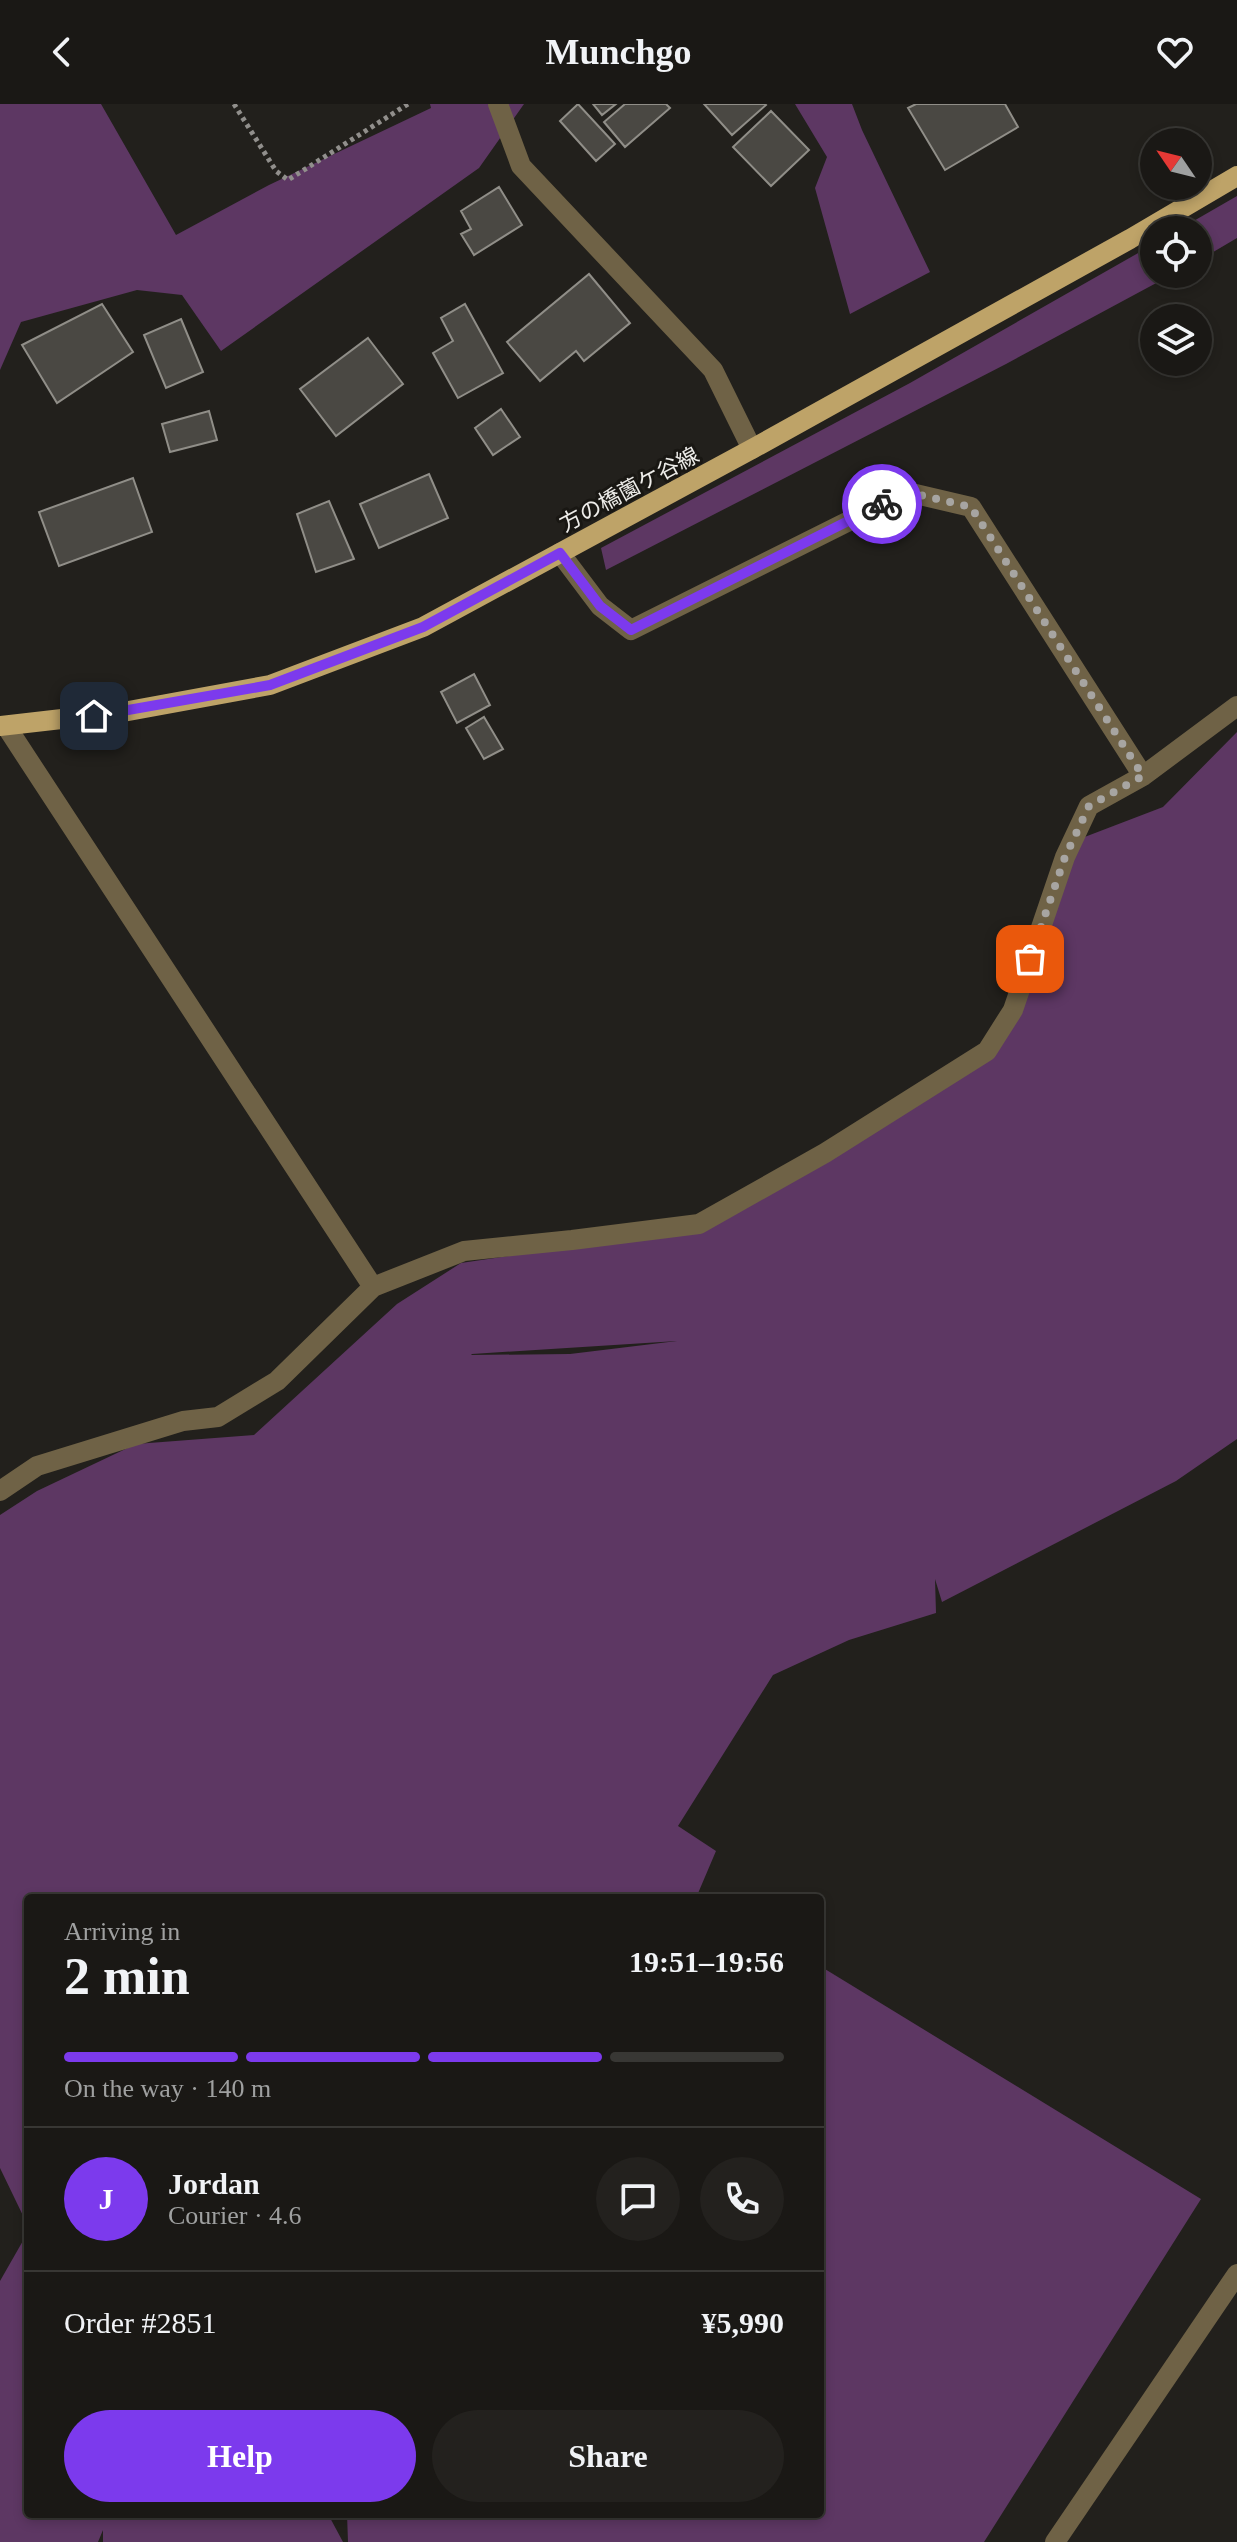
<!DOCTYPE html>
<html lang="en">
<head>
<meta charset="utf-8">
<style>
	body { margin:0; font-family:"Times New Roman","Noto Sans JP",serif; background:#23211e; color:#f1f3f6; height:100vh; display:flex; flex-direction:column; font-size:30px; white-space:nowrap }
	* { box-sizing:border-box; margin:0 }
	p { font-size:26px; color:#9fa0a0 }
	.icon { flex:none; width:44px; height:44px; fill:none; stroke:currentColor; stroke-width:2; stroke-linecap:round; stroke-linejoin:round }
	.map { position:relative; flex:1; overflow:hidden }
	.details { position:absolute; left:24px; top:1790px; width:800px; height:624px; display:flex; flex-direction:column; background:#1a1815; border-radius:8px; box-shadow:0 4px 12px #0003,0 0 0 2px #383734 }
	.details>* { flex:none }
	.needle { width:52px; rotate:305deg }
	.controls { position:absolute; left:1140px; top:24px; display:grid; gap:16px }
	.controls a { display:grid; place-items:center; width:72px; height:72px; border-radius:50%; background:#1a1815; box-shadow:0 4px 12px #0003,0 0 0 2px #383734; font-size:40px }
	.pin { position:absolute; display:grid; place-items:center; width:68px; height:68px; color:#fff; margin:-34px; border-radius:16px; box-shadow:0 4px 12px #0006 }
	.courier { position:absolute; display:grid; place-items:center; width:80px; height:80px; margin:-40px; border:6px solid #7c3aed; border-radius:50%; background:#fff; color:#222; box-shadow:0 2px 10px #0007 }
	.headline em { font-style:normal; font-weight:700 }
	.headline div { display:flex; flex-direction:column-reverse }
	.headline { display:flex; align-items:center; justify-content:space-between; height:136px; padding:0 40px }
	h1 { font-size:52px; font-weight:700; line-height:60px }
	.bar { display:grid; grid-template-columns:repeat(4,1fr); gap:12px 8px; align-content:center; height:96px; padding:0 40px }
	.bar i { height:10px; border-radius:6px; background:#383734 }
	.bar .current { background:#7c3aed }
	.bar p { grid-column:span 4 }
	.line { display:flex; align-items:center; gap:20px; padding:0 40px; border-top:2px solid #383734 }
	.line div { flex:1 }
	.round { display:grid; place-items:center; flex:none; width:84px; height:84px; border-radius:42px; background:#23211e }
	.button { display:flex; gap:16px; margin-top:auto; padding:16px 40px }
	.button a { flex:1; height:92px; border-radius:48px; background:#7c3aed; color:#fff; font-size:32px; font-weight:700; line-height:92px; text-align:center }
	.button a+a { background:#23211e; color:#f1f3f6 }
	header { display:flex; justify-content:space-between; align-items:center; height:104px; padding:0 40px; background:#1a1815; font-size:36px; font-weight:700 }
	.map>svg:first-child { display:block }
	.green { fill:#5d3763; fill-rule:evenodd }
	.building { fill:#4a4843; stroke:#908e88; stroke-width:2 }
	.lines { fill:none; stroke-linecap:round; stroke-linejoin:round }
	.path { stroke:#918f8c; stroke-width:5; stroke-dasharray:4 4; stroke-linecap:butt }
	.minor { stroke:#6f6246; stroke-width:20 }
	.major { stroke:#bea368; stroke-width:20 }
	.done { stroke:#a7a5a2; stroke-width:8; stroke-dasharray:0 14.4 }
	.route { stroke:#7c3aed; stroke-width:10 }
	.labels { text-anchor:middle; stroke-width:6; stroke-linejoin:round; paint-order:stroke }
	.street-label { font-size:22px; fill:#eeedea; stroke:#191713 }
</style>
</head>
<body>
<header><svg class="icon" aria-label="back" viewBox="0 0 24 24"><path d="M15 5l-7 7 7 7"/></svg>Munchgo<svg class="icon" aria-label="heart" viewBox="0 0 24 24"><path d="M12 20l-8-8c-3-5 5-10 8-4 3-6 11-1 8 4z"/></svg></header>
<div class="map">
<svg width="1237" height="2438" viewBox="0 0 1237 2438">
	<rect width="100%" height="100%" fill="#22201c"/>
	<path class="green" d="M0,0H101L176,131L269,81L431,4L430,0H524L479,64L221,247L182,191L137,186L21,218L0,266Z
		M795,0H852L862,26L930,168L850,210L815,84L827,53Z
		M1237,92V134L1198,157V126H1178Z
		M1154,140V170H1173L1006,260L606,466L601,444L910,279Z
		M1237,628V1335L1176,1377L942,1498L935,1475L936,1509L849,1536L773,1571L678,1722L716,1747L696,1794H28V2122L0,2064V1411L37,1387L136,1340L254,1331L397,1200L461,1159L657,1130L735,1107L987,947L1082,734L1163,703ZM677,1237L570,1250L471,1251L472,1250Z
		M820,1862L1201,2095L984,2438H348L347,2410H820Z
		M28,2128V2410H328L343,2438H103V2426L98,2438H0V2177Z"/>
	<path class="building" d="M578,0L615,40L596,57L560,17Z
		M593,0H616L602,11Z
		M625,0H666L670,4L625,43L604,18Z
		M704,0H765L766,1L732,31Z
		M916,0H1005L1018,23L945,66L908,4Z
		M771,7L809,46L771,82L733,43Z
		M499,83L522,121L474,151L461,130L471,125L461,107Z
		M589,170L630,219L584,257L576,247L540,277L507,238Z
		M102,200L133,248L57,299L22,241Z
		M465,200L503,269L458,294L433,249L453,237L441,214Z
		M181,215L203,268L166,284L144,231Z
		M368,234L403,280L336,332L300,285Z
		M501,305L520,333L493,351L475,324Z
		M209,307L217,336L170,348L162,320Z
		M429,370L448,414L379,444L360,400Z
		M133,374L152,428L59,462L39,408Z
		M329,397L354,455L316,468L297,410Z
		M474,570L490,601L457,619L441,588Z
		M484,613L503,645L484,655L466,624Z"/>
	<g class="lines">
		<path class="path" d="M234,0L276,67L288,76L408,0"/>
		<path class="minor" d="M498,0L521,62L713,266L752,345
			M560,449L600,502L631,526L907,388L971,403L1143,672
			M6,622L373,1183
			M0,1387L37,1362L183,1317L218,1313L277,1277L373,1183L464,1147L572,1136L699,1120L825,1049L987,947L1013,906L1065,753L1089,702L1143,672L1237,602
			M1055,2438L1237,2170"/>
		<path class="major" d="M0,622L123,608L270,581L423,523L752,345L1130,135L1237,72"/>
	</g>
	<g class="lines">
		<path class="done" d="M882,400L907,388L971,403L1143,672L1089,702L1065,753L1030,855"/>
		<path class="route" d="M94,612L270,581L423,523L560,449L600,502L631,526L882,400"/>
	</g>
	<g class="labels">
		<g class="street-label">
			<text transform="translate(629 385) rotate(-28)" y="8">方の橋薗ケ谷線</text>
		</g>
	</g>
</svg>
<div class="controls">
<a><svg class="needle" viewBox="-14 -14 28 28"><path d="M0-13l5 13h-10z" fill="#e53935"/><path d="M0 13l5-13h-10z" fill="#9fa0a0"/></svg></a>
<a><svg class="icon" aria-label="locate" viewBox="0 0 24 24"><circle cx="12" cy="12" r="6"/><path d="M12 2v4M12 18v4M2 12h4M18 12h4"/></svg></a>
<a><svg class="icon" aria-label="layers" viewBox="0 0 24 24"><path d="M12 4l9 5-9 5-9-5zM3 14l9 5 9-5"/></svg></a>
</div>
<div class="pin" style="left:1030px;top:855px;background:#ea580c"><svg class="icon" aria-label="bag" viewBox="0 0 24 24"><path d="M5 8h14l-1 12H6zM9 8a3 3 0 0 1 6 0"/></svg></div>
<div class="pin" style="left:94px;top:612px;background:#1f2937"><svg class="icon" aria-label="home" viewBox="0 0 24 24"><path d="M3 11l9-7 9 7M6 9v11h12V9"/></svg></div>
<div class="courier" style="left:882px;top:400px"><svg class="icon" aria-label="bike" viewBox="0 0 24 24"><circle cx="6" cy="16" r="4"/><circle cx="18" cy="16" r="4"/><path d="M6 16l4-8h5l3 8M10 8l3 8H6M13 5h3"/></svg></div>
<section class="details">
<div class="headline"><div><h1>2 min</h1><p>Arriving in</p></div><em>19:51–19:56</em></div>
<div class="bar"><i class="current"></i><i class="current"></i><i class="current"></i><i></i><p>On the way · 140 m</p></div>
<div class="line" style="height:144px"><b class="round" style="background:#7c3aed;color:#fff">J</b><div><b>Jordan</b><p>Courier · 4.6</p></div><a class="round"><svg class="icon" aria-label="chat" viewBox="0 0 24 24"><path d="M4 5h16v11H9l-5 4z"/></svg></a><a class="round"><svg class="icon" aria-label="phone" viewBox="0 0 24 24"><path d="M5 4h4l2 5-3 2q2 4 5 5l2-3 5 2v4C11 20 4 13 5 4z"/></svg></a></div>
<div class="line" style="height:104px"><div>Order #2851</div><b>¥5,990</b></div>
<div class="button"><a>Help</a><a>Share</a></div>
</section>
</div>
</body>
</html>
